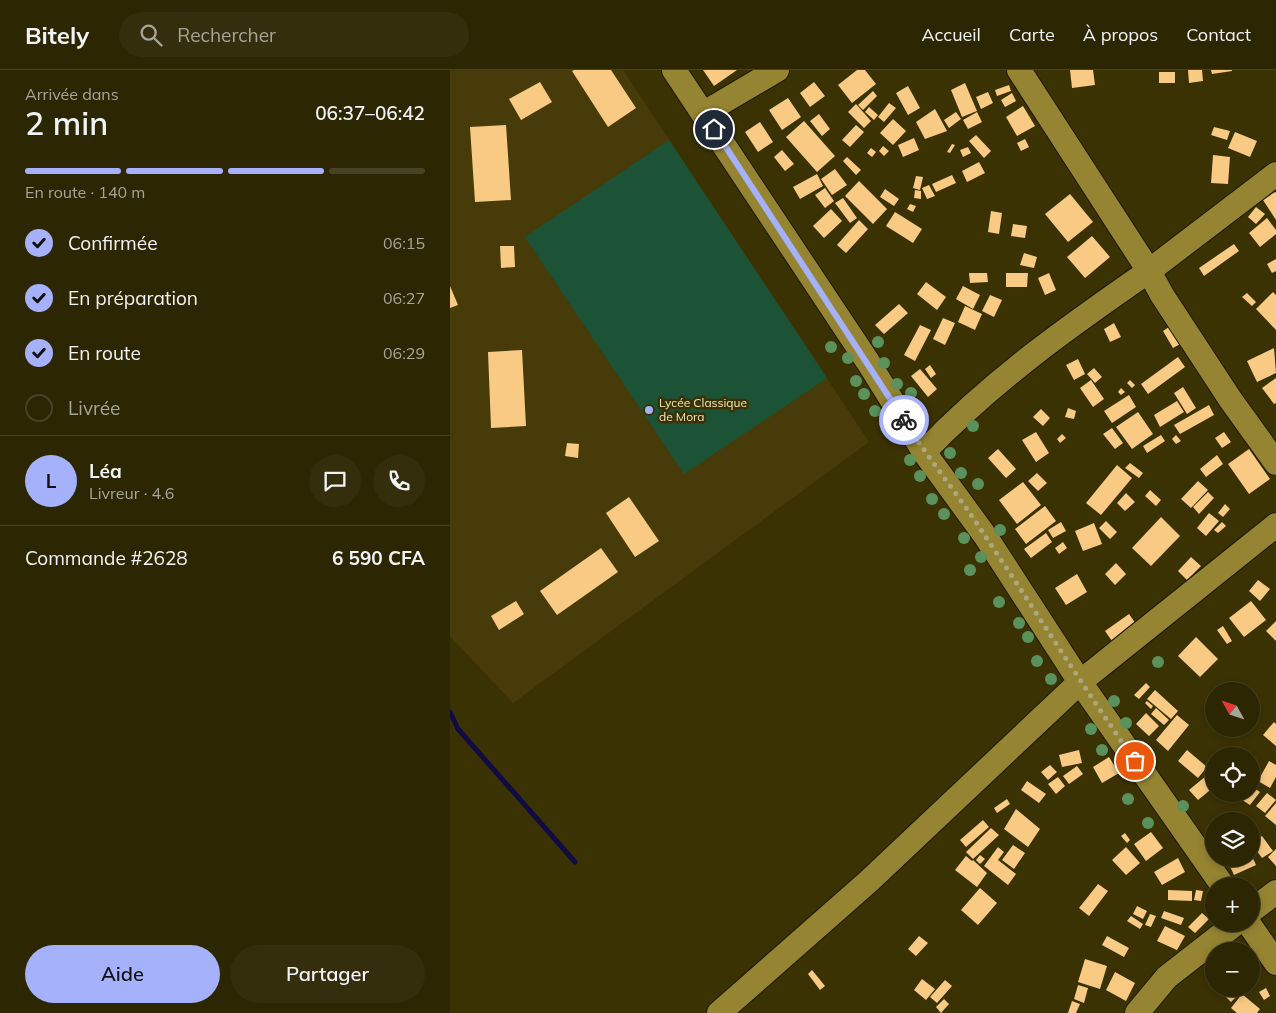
<!DOCTYPE html>
<html lang="fr">
<head>
<meta charset="utf-8">
<style>
	body { margin:0; font-family:Mulish,sans-serif; background:#342e0d; color:#f1f3f6; height:100vh; display:flex; flex-direction:column; font-size:19px; white-space:nowrap }
	* { box-sizing:border-box; margin:0 }
	p { font-size:16px; color:#a6a59a }
	.icon { flex:none; width:28px; height:28px; fill:none; stroke:currentColor; stroke-width:2; stroke-linecap:round; stroke-linejoin:round }
	.map { position:relative; flex:1; overflow:hidden }
	.panel { display:flex; flex-direction:column; background:#2c2603; width:450px }
	.panel>* { flex:none }
	.needle { width:32px; rotate:310deg }
	.buttons { position:absolute; left:755px; top:612px; display:grid; gap:10px }
	.buttons a { display:grid; place-items:center; width:55px; height:55px; border-radius:50%; background:#2c2603; box-shadow:0 2px 8px #0003,0 0 0 1px #484325; font-size:25px }
	.pin { position:absolute; display:grid; place-items:center; width:42px; height:42px; color:#fff; margin:-21px; border:2px solid #fff; border-radius:50%; box-shadow:0 1px 5px #0007 }
	.courier { position:absolute; display:grid; place-items:center; width:50px; height:50px; margin:-25px; border:4px solid #a6b1fc; border-radius:50%; background:#fff; color:#222; box-shadow:0 1px 6px #0007 }
	.summary em { font-style:normal; font-weight:600 }
	.summary div { display:flex; flex-direction:column-reverse }
	.summary { display:flex; align-items:center; justify-content:space-between; height:85px; padding:0 25px }
	h1 { font-size:32px; font-weight:600; line-height:38px }
	.bar { display:grid; grid-template-columns:repeat(4,1fr); gap:8px 5px; align-content:center; height:60px; padding:0 25px }
	.bar i { height:6px; border-radius:4px; background:#484325 }
	.bar .selected { background:#a6b1fc }
	.bar p { grid-column:span 4 }
	.line { display:flex; align-items:center; gap:12px; padding:0 25px; border-top:1px solid #484325 }
	.line div { flex:1 }
	.round { display:grid; place-items:center; flex:none; width:52px; height:52px; border-radius:26px; background:#342e0d }
	ol { padding:0 25px; list-style:none }
	li { display:flex; align-items:center; gap:15px; height:55px }
	li p { margin-inline-start:auto }
	li .icon { padding:5px; border-radius:50%; background:#a6b1fc; color:#111; stroke-width:4 }
	li:last-child { color:#a6a59a }
	li i { width:28px; height:28px; border:2px solid #484325; border-radius:50% }
	.button { display:flex; gap:10px; margin-top:auto; padding:10px 25px }
	.button a { flex:1; height:58px; border-radius:30px; background:#a6b1fc; color:#111; font-size:20px; font-weight:600; line-height:58px; text-align:center }
	.button a+a { background:#342e0d; color:#f1f3f6 }
	header { display:flex; align-items:center; gap:30px; box-sizing:border-box; height:70px; padding:0 25px; background:#2c2603; border-bottom:1px solid #484325 }
	header strong { font-size:24px }
	nav { display:flex; gap:28px; margin-inline-start:auto; font-size:18px }
	.search { width:350px; height:45px; background:#342e0d; display:flex; align-items:center; gap:12px; box-sizing:border-box; padding:0 18px; border-radius:28px; color:#a6a59a; font-size:19px }
	main { display:flex; flex:1; min-height:0 }
	.map>svg:first-child { display:block }
	.built { fill:#473c09 }
	.green { fill:#1c5236 }
	.lines { fill:none; stroke-linecap:round; stroke-linejoin:round }
	.stream { stroke:#110b44; stroke-width:5 }
	.building { fill:#f9ca83 }
	.minor-casing { stroke:#1f1a02; stroke-width:26 }
	.minor { stroke:#958431; stroke-width:24 }
	.tree { fill:#5b915c }
	.done { stroke:#afa67d; stroke-width:5; stroke-dasharray:0 9 }
	.route { stroke:#a6b1fc; stroke-width:6 }
	.poi-dot { fill:#a6b1fc; stroke:#3b3204; stroke-width:2 }
	.labels { text-anchor:middle; stroke-width:5; stroke-linejoin:round; paint-order:stroke }
	.poi-label { font-size:12px; fill:#eee5be; stroke:#3b3204; text-anchor:start }
</style>
</head>
<body>
<header>
<strong>Bitely</strong>
<div class="search"><svg class="icon" aria-label="search" viewBox="0 0 24 24"><circle cx="10" cy="10" r="6"/><path d="M15 15l6 6"/></svg>Rechercher</div>
<nav><a>Accueil</a><a>Carte</a><a>À propos</a><a>Contact</a></nav>
</header>
<main>
<section class="panel">
<div class="summary"><div><h1>2 min</h1><p>Arrivée dans</p></div><em>06:37–06:42</em></div>
<div class="bar"><i class="selected"></i><i class="selected"></i><i class="selected"></i><i></i><p>En route · 140 m</p></div>
<ol>
<li><svg class="icon" aria-label="check" viewBox="0 0 24 24"><path d="M5 12l5 5 9-10"/></svg>Confirmée<p>06:15</p></li>
<li><svg class="icon" aria-label="check" viewBox="0 0 24 24"><path d="M5 12l5 5 9-10"/></svg>En préparation<p>06:27</p></li>
<li><svg class="icon" aria-label="check" viewBox="0 0 24 24"><path d="M5 12l5 5 9-10"/></svg>En route<p>06:29</p></li>
<li><i></i>Livrée</li>
</ol>
<div class="line" style="height:90px"><b class="round" style="background:#a6b1fc;color:#111">L</b><div><b>Léa</b><p>Livreur · 4.6</p></div><a class="round"><svg class="icon" aria-label="chat" viewBox="0 0 24 24"><path d="M4 5h16v11H9l-5 4z"/></svg></a><a class="round"><svg class="icon" aria-label="phone" viewBox="0 0 24 24"><path d="M5 4h4l2 5-3 2q2 4 5 5l2-3 5 2v4C11 20 4 13 5 4z"/></svg></a></div>
<div class="line" style="height:65px"><div>Commande #2628</div><b>6 590 CFA</b></div>
<div class="button"><a>Aide</a><a>Partager</a></div>
</section>
<div class="map">
<svg width="826" height="943" viewBox="0 0 826 943">
	<rect width="100%" height="100%" fill="#3b3204"/>
	<path class="built" d="M0,0H173L419,372L63,633L0,566Z"/>
	<path class="green" d="M219,70L377,308L234,404L75,167Z"/>
	<g class="lines">
		<path class="stream" d="M0,642L8,659L125,792"/>
	</g>
	<path class="building" d="M124,0H161L186,38L158,57L122,1Z
		M253,0H287L264,16Z
		M407,0H415L426,14L402,33L388,15Z
		M620,0H643L645,15L622,18Z
		M738,0H752L753,11L739,13Z
		M761,0H782V1L762,4Z
		M709,2H725V13H709Z
		M90,12L102,32L71,50L59,29Z
		M364,12L375,26L360,37L350,23Z
		M515,13L527,41L512,47L501,20Z
		M559,15L561,21L547,26L545,20Z
		M458,16L470,38L458,45L446,23Z
		M423,21L427,26L413,40L408,35Z
		M538,22L543,33L531,39L526,27Z
		M562,23L566,31L555,37L551,30Z
		M338,28L351,47L332,60L319,40Z
		M439,33L446,38L434,52L428,47Z
		M406,34L421,51L414,58L398,42Z
		M573,36L585,56L567,66L556,47Z
		M419,37L428,45L424,50L415,42Z
		M485,39L497,61L475,69L466,52Z
		M506,42L511,49L499,58L494,50Z
		M527,42L532,52L518,59L513,50Z
		M369,44L380,59L372,66L360,51Z
		M443,49L456,61L443,75L430,63Z
		M354,51L385,86L367,102L336,67Z
		M310,52L323,72L308,82L295,62Z
		M56,55L61,130L25,132L20,57Z
		M406,55L414,62L400,77L392,70Z
		M764,57L780,61L777,70L761,65Z
		M785,62L807,71L800,87L778,78Z
		M526,65L541,81L534,88L519,71Z
		M464,68L469,80L453,87L448,75Z
		M575,69L579,77L571,81L567,73Z
		M502,74L505,75L500,83L497,82Z
		M433,76L439,81L434,86L429,81Z
		M518,77L521,83L513,87L510,80Z
		M421,78L426,82L422,87L417,83Z
		M332,80L344,94L335,101L324,87Z
		M763,85L780,87L778,114L761,113Z
		M397,87L411,100L406,105L393,91Z
		M529,92L535,103L517,112L512,101Z
		M385,99L397,115L382,125L371,109Z
		M367,104L373,116L350,129L343,117Z
		M502,105L506,113L486,122L482,114Z
		M466,106L473,107L470,120L463,118Z
		M409,111L437,139L423,154L395,126Z
		M479,115L485,126L477,129L472,118Z
		M375,118L384,131L375,138L365,125Z
		M435,119L449,129L444,136L430,127Z
		M465,120L471,121V129L464,128Z
		M825,122L826,123V150L813,130Z
		M620,124L643,152L618,172L595,144Z
		M393,128L407,148L400,153L385,133Z
		M460,134L466,136L463,142L457,139Z
		M806,137L815,144L806,154L798,147Z
		M381,139L392,151L374,168L363,156Z
		M541,141L552,143L549,164L538,162Z
		M445,142L472,159L463,173L436,156Z
		M817,148L826,160V164L810,177L799,163Z
		M409,150L418,159L396,183L387,175Z
		M563,154L577,156L575,168L561,166Z
		M642,166L660,187L635,208L617,187Z
		M784,174L789,181L754,206L749,198Z
		M50,176H64L65,197L51,198Z
		M574,183L587,187L584,198L570,195Z
		M826,189V201L822,203L817,194Z
		M519,203H537L538,212L520,213Z
		M556,203H578L577,217H556Z
		M599,203L606,220L595,225L588,208Z
		M476,212L496,227L487,240L467,224Z
		M0,216L8,235L0,238Z
		M513,216L530,225L523,239L506,229Z
		M823,222L826,225V260L806,239Z
		M797,223L806,232L802,236L792,227Z
		M540,225L552,230L544,247L532,241Z
		M449,234L458,243L434,264L425,255Z
		M515,236L532,244L525,260L508,252Z
		M493,248L505,253L495,275L483,269Z
		M664,253L671,267L660,272L654,259Z
		M470,255L481,260L465,291L454,285Z
		M719,257L730,274L723,278L713,261Z
		M824,278L826,303L807,312L797,291Z
		M72,280L76,356L41,358L38,282Z
		M728,287L735,297L698,324L691,314Z
		M628,289L635,304L624,310L616,295Z
		M480,295L486,304L481,308L475,299Z
		M644,298L652,307L645,313L637,304Z
		M470,299L487,319L478,327L461,306Z
		M826,308V333L824,334L812,318Z
		M641,310L654,329L643,337L630,318Z
		M680,310L685,315L682,318L677,313Z
		M733,317L746,338L737,344L724,323Z
		M671,318L675,322L671,325L668,322Z
		M679,325L686,337L662,353L654,341Z
		M727,331L734,342L710,357L704,345Z
		M759,335L764,345L730,364L724,355Z
		M618,338L626,341L624,349L615,347Z
		M591,339L600,348L593,356L583,347Z
		M688,342L703,364L682,379L666,357Z
		M662,358L673,373L665,379L653,364Z
		M586,362L599,383L586,392L572,370Z
		M774,362L781,372L772,378L765,368Z
		M612,364L616,368L610,373L607,369Z
		M711,365L715,371L697,383L693,376Z
		M726,365L731,371L726,374L722,369Z
		M117,373L129,374L128,388L115,386Z
		M548,379L566,399L556,408L538,388Z
		M799,379L820,409L799,424L778,394Z
		M767,385L773,394L756,407L750,399Z
		M680,393L693,403L689,408L675,398Z
		M667,395L682,408L651,445L636,433Z
		M587,403L597,413L588,421L578,411Z
		M748,411L758,420L741,438L731,429Z
		M573,412L591,435L567,454L549,430Z
		M700,420L711,430L706,436L695,426Z
		M758,422L764,428L749,444L743,437Z
		M676,423L685,432L675,441L667,433Z
		M179,427L209,471L185,487L156,443Z
		M775,434L780,439L773,447L768,443Z
		M595,436L606,451L576,474L565,459Z
		M759,443L769,451L756,466L747,458Z
		M711,447L730,466L701,496L682,478Z
		M656,451L667,462L660,469L649,458Z
		M611,452L616,461L603,468L598,460Z
		M772,452L776,456L768,463L764,460Z
		M644,453L652,474L633,481L625,461Z
		M596,463L602,472L581,488L574,479Z
		M613,472L617,478L609,484L605,478Z
		M151,478L168,502L107,545L90,521Z
		M741,487L751,496L737,510L728,501Z
		M666,493L676,504L665,515L655,504Z
		M627,504L637,522L616,535L605,518Z
		M808,510L820,519L810,531L799,521Z
		M66,531L74,544L49,560L41,546Z
		M801,531L816,550L794,567L779,548Z
		M679,544L686,554L662,571L655,561Z
		M826,551V571L816,561Z
		M773,556L782,571L777,574L767,560Z
		M746,567L768,589L750,607L728,586Z
		M696,613L700,617L689,629L684,625Z
		M705,620L728,641L721,649L697,629Z
		M697,631L703,636L701,639L695,633Z
		M706,638L719,650L714,655L701,644Z
		M696,643L709,656L699,666L686,654Z
		M727,645L739,655L718,681L706,670Z
		M824,652L826,654V676L813,665Z
		M629,680L632,693L612,697L609,685Z
		M737,680L757,697L748,708L728,691Z
		M659,687L669,703L652,713L643,697Z
		M819,691L826,695V707L820,718L808,711Z
		M600,695L607,702L598,710L591,702Z
		M627,696L633,704L619,714L613,706Z
		M762,701L764,717L748,730L739,720Z
		M608,707L615,716L606,724L598,714Z
		M577,711L596,724L589,733L571,720Z
		M801,716L810,722L800,735L786,726L787,724H801Z
		M817,723L826,730L815,743L806,736Z
		M557,729L560,734L547,743L544,738Z
		M826,733V755L815,746Z
		M566,739L590,759L578,777L554,759Z
		M533,750L539,757L516,777L510,770Z
		M541,758L549,765L523,789L516,782Z
		M701,762L713,778L696,791L684,774Z
		M675,763L680,770L677,773L671,766Z
		M812,766L823,781L812,788L801,773Z
		M563,775L575,783L564,799L552,790Z
		M548,777L554,782L548,790L566,804L558,815L534,796Z
		M676,777L690,793L676,805L662,790Z
		M826,779V796L818,787Z
		M801,784L806,795L784,805L777,790L801,789Z
		M530,785L535,789L530,794L526,790Z
		M516,786L522,791L523,790L537,803L527,817L505,800Z
		M728,788L735,802L712,815L704,802Z
		M648,814L658,821L639,846L629,838Z
		M530,818L547,833L528,855L511,840Z
		M718,820L742,821V831L718,830Z
		M746,820L753,821L751,831L744,830Z
		M687,836L697,841L693,849L683,844Z
		M714,841L734,848L731,855L711,848Z
		M752,843L759,849L745,863L738,857Z
		M700,844L706,846L701,857L695,855Z
		M681,846L693,854L690,859L677,851Z
		M715,856L735,866L727,880L707,871Z
		M469,866L478,873L466,886L458,879Z
		M657,866L679,878L674,887L652,875Z
		M635,889L657,896L650,919L628,912Z
		M362,900L375,916L370,920L358,904Z
		M665,902L685,913L676,931L656,920Z
		M472,909L485,919L476,930L464,920Z
		M495,910L502,916L487,933L480,927Z
		M628,915L638,918L634,933L624,929Z
		M816,918L820,926L814,930L809,922Z
		M789,919L792,921L781,932L769,920Z
		M792,924L810,939L807,943H787L781,938Z
		M494,929L499,934L491,943L486,937Z
		M622,931L630,934L626,943H618Z"/>
	<g class="lines">
		<g class="minor-casing">
			<path id="minor" d="M224,0L418,292L474,382L536,467L630,612L773,816
				M254,43L327,0
				M826,104L699,201L712,225L780,329L826,393
				M474,382C543,310 618,257 699,201L569,0
				M801,841L826,822
				M799,854L826,893
				M269,943L419,811L630,612L826,455
				M687,943L717,907L785,854"/>
		</g>
		<use href="#minor" class="minor"/>
	</g>
	<g class="tree">
		<circle cx="428" cy="272" r="6"/>
		<circle cx="381" cy="277" r="6"/>
		<circle cx="398" cy="288" r="6"/>
		<circle cx="434" cy="293" r="6"/>
		<circle cx="406" cy="311" r="6"/>
		<circle cx="447" cy="314" r="6"/>
		<circle cx="461" cy="323" r="6"/>
		<circle cx="414" cy="324" r="6"/>
		<circle cx="425" cy="341" r="6"/>
		<circle cx="435" cy="353" r="6"/>
		<circle cx="523" cy="356" r="6"/>
		<circle cx="500" cy="383" r="6"/>
		<circle cx="460" cy="390" r="6"/>
		<circle cx="511" cy="403" r="6"/>
		<circle cx="470" cy="406" r="6"/>
		<circle cx="528" cy="414" r="6"/>
		<circle cx="482" cy="429" r="6"/>
		<circle cx="494" cy="444" r="6"/>
		<circle cx="550" cy="460" r="6"/>
		<circle cx="514" cy="468" r="6"/>
		<circle cx="531" cy="487" r="6"/>
		<circle cx="520" cy="500" r="6"/>
		<circle cx="549" cy="532" r="6"/>
		<circle cx="569" cy="553" r="6"/>
		<circle cx="578" cy="567" r="6"/>
		<circle cx="587" cy="591" r="6"/>
		<circle cx="708" cy="592" r="6"/>
		<circle cx="601" cy="609" r="6"/>
		<circle cx="664" cy="631" r="6"/>
		<circle cx="676" cy="653" r="6"/>
		<circle cx="641" cy="659" r="6"/>
		<circle cx="652" cy="680" r="6"/>
		<circle cx="678" cy="729" r="6"/>
		<circle cx="733" cy="736" r="6"/>
		<circle cx="698" cy="753" r="6"/>
	</g>
	<g class="lines">
		<path class="done" d="M454,350C480,391 511,428 537,469C587,543 634,618 685,691"/>
		<path class="route" d="M264,59L454,350"/>
	</g>
	<circle class="poi-dot" cx="199" cy="340" r="5"/>
	<g class="labels">
		<g class="poi-label">
			<text x="209" y="337">Lycée Classique<tspan x="209" dy="14">de Mora</tspan></text>
		</g>
	</g>
</svg>
<div class="buttons">
<a><svg class="needle" viewBox="-14 -14 28 28"><path d="M0-13l5 13h-10z" fill="#e53935"/><path d="M0 13l5-13h-10z" fill="#a6a59a"/></svg></a>
<a><svg class="icon" aria-label="locate" viewBox="0 0 24 24"><circle cx="12" cy="12" r="6"/><path d="M12 2v4M12 18v4M2 12h4M18 12h4"/></svg></a>
<a><svg class="icon" aria-label="layers" viewBox="0 0 24 24"><path d="M12 4l9 5-9 5-9-5zM3 14l9 5 9-5"/></svg></a>
<a>+</a>
<a>−</a>
</div>
<div class="pin" style="left:685px;top:691px;background:#ea580c"><svg class="icon" aria-label="bag" viewBox="0 0 24 24"><path d="M5 8h14l-1 12H6zM9 8a3 3 0 0 1 6 0"/></svg></div>
<div class="pin" style="left:264px;top:59px;background:#1f2937"><svg class="icon" aria-label="home" viewBox="0 0 24 24"><path d="M3 11l9-7 9 7M6 9v11h12V9"/></svg></div>
<div class="courier" style="left:454px;top:350px"><svg class="icon" aria-label="bike" viewBox="0 0 24 24"><circle cx="6" cy="16" r="4"/><circle cx="18" cy="16" r="4"/><path d="M6 16l4-8h5l3 8M10 8l3 8H6M13 5h3"/></svg></div>
</div>
</main>
</body>
</html>
